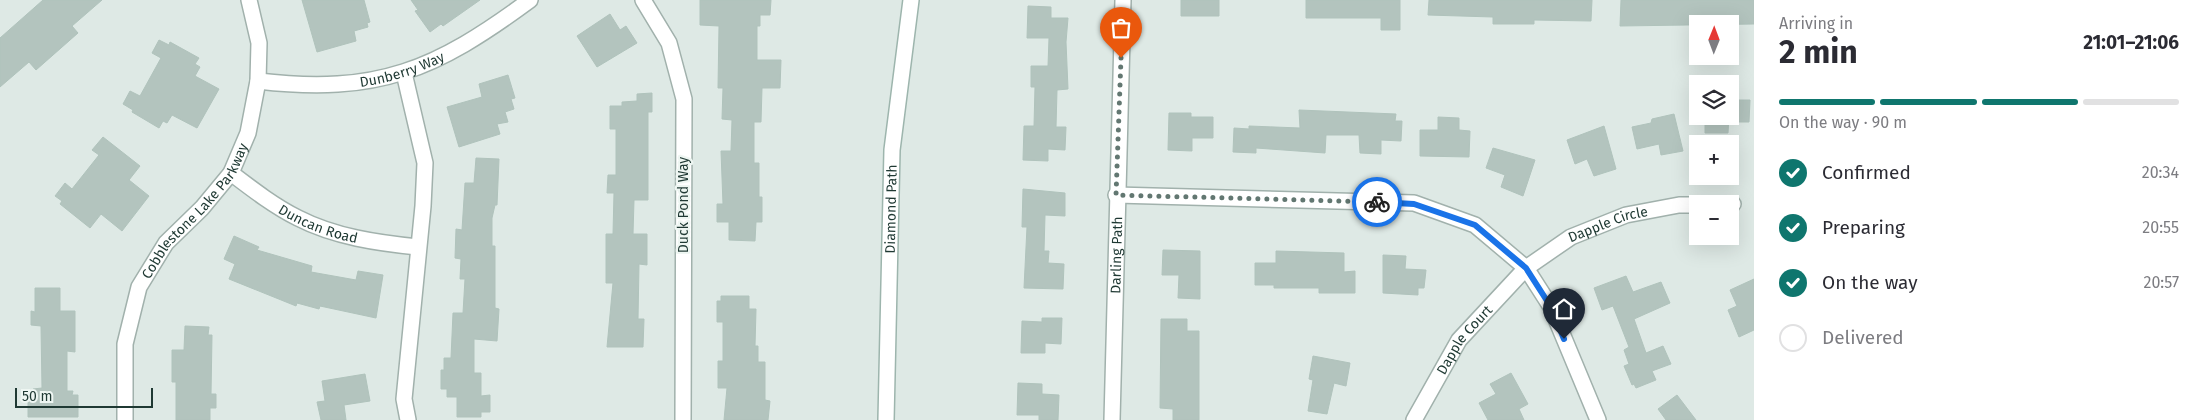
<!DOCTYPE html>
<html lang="en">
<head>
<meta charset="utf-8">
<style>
	body { margin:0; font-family:"Fira Sans",sans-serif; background:#f7f7f7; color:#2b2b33; height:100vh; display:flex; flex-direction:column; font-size:19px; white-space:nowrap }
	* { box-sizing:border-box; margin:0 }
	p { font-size:16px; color:#7c7c81 }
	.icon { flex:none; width:28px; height:28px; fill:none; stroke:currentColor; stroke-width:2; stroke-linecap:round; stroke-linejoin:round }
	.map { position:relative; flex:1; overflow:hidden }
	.details { display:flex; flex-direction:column; background:#fff; width:450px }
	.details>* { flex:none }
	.needle { width:32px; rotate:1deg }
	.tools { position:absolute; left:1689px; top:15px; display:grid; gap:10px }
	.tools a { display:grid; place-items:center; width:50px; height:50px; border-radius:0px; background:#fff; box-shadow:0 5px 20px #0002; font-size:25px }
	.scale { position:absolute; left:15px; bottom:12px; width:138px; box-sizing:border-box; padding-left:5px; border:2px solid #1f3933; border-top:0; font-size:14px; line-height:18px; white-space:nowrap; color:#1f3933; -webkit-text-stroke:4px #eef6f2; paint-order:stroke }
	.pin { position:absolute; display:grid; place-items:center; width:42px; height:42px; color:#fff; margin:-51px -21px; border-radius:50% 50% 50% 0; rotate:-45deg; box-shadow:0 0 5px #0007 }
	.pin .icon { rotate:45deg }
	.courier { position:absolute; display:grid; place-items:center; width:50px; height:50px; margin:-25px; border:4px solid #1a73e8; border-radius:50%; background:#fff; color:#222; box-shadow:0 1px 6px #0007 }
	.overview em { font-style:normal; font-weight:700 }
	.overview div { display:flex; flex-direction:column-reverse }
	.overview { display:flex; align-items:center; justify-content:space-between; height:85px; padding:0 25px }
	h1 { font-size:32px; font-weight:700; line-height:38px }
	.bar { display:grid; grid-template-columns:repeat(4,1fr); gap:8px 5px; align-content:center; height:60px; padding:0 25px }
	.bar i { height:6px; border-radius:4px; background:#e1e1e2 }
	.bar .on { background:#0f766e }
	.bar p { grid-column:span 4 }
	ol { padding:0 25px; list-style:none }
	li { display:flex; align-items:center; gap:15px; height:55px }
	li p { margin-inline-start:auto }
	li .icon { padding:5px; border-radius:50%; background:#0f766e; color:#fff; stroke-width:4 }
	li:last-child { color:#7c7c81 }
	li i { width:28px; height:28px; border:2px solid #e1e1e2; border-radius:50% }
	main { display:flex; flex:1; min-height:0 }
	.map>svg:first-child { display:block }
	.building { fill:#b3c4be; stroke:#b0c3bc }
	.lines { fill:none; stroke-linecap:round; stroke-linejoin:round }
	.street-casing { stroke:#a1b1ac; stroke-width:18 }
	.secondary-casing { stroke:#9db5ad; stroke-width:18 }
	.street { stroke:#fff; stroke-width:15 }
	.secondary { stroke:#fff; stroke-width:15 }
	.done { stroke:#627771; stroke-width:5; stroke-dasharray:0 9 }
	.route { stroke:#1a73e8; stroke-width:6 }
	.labels { text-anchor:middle; stroke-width:4.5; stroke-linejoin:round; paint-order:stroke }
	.street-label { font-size:14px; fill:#1f3933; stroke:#eef6f2 }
</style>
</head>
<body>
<main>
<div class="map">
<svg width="1754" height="420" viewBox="0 0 1754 420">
	<rect width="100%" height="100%" fill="#dee9e5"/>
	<path class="building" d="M43,0H102L72,26L78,33L36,70L29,62L0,87V38Z
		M302,0H364L370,22L367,23L368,27L354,31L356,41L317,52Z
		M411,0H480L443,26L441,24L430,32L415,11L418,10Z
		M700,0H771L770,15H760V26H757V60H781L780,88H762L761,122H754V163H759V197H762V222H756L755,241L729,240V222H717V204H723L721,151H731L732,120L722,119L723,88H718L719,26L700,25Z
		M1181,0H1219V16H1181Z
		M1306,0H1400V30H1381V18H1306Z
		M1429,0H1592L1591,21L1534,20V24H1493V17L1428,15Z
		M1621,0H1754V24L1620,26Z
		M1028,6L1051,7V18H1068L1066,42L1068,89L1057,90L1056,127H1066L1065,150L1048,149V161L1023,160L1024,126H1034L1035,87H1031V66H1048L1049,38H1027Z
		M610,14L620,30L626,26L637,43L597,67L577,36Z
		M159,40L169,45L170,42L199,58L195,64L200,67L195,76L219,89L197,128L172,115L167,123L163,121L159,128L132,112L133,110L123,104L130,91L140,96L161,58L152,53Z
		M508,75L515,98L511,99L514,109L505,112L508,122L497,124L500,134L459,147L447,107L482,97L479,84Z
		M652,93V112H648V200H634L633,234H647V265L639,264L638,319H644L643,347H607L613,283H606V234H613L614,193H607L608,175H616V129H610V106H622V102L637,101V94Z
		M1730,100H1750L1749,122H1730Z
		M1299,110L1396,114L1395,121H1402L1401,141L1381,140V154L1360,153L1359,135H1326L1325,153L1256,148V153L1233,152L1234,128L1249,129V126L1300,128Z
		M1169,113H1191V117H1213V138H1192V151L1168,150Z
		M1674,114L1683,151L1661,155L1659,144L1637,149L1632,127L1651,123L1652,119Z
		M1705,116H1729L1728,133H1705Z
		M1438,117L1459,118V130L1470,131L1469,157L1420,156V130H1438Z
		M1604,126L1616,169L1594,176L1587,159L1575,164L1567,140Z
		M103,137L140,166L129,180L149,196L122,231L101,214L90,228L60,204L62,201L55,196L65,183L72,189L99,155L92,150Z
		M1493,148L1535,160L1523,196L1501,187L1505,175L1486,168Z
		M476,158L499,159L497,205H495L492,218V246H495V308L499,309L497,341L474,339V373H481V396L490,395V412H481V417H457V397H447V389H441V370H444V358H451L453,313H463L465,279H460L461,259L455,258L456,229L462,230L465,183H474Z
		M1023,189L1065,193V216L1045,215L1044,251H1049L1048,263L1064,264L1063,289L1024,288L1027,227H1022Z
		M234,236L259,247L257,250L312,266L311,272L356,280L358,271L383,275L376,318L320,306L319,309L297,303L296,306L229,279L235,264L224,259Z
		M1163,250L1200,251V299L1178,298L1179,275H1162Z
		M1276,251L1344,253V272L1355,271V293H1319V288H1274V285H1255V263H1276Z
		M1383,255L1406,256L1405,269L1426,270L1424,288H1418V295L1383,293Z
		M1626,276L1633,292L1661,282L1670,303L1634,319L1646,353L1663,346L1671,364L1652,371L1656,380L1636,388L1634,384L1632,385L1624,366L1629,364L1624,350L1629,347L1613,306L1602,310L1594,288Z
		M1754,279V330L1739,337L1728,310L1737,306L1730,290Z
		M35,288H60V311H75V352L67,351V391H73L72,395H78V417H28V401H33V389L42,388L41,326L31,325V311L35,312Z
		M721,296H749V309H756L755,346H758V362H765V400L770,401L768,420H724L727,388H718V361H723V322H717V301H721Z
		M1042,318H1062L1061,344L1045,343V353H1021L1022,321L1042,322Z
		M1161,319H1187V331H1199V420H1173V409L1160,408Z
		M185,326L209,327L208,335H212L211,394H216V408H210V420H176V382H172V350H184Z
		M1313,356L1350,363L1346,386L1334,383L1327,414L1308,411L1313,380L1309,379Z
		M1511,373L1528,404L1519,409L1524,420H1488L1479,403L1496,394L1490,384Z
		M365,374L370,401L344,405L346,420H321L317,402L325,401L322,381Z
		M1018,383L1042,384V394L1059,395L1058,420H1039V415H1017Z
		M1677,395L1696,420H1666L1658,409Z"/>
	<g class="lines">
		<g class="street-casing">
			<g id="street">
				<path d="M643,0L669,43L684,99L683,420"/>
				<path d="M404,73L425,163L423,206L404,399L408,420"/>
				<path id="s1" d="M258,81C378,95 435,70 530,0"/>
				<path id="s2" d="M231,173C252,189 274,206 298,218C335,237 378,243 418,247"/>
				<path d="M1116,195L1414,203L1475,225L1526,268L1551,307L1598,420"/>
				<path d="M1730,204H1733"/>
				<path id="s3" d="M125,420V344L139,287L166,243L202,208L231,173L248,133L258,81L259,43L249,0"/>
				<path id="s4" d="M1112,420L1123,0"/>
				<path id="s5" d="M1414,420L1459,340L1526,268L1571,237L1626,215L1679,205H1698"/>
			</g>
		</g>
		<g class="secondary-casing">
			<g id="secondary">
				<path id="s6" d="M886,420L892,150L911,0"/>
			</g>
		</g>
		<use href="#street" class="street"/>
		<use href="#secondary" class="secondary"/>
	</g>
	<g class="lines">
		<path class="done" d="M1121,58L1116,195L1377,202"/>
		<path class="route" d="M1377,202L1414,204L1475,225L1526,268L1551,307L1564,339"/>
	</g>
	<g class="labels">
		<g class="street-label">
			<text dy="5" stroke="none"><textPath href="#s1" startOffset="146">Dunberry Way</textPath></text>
			<text transform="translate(683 205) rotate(-90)" y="5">Duck Pond Way</text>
			<text dy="5" stroke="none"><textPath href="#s6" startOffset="211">Diamond Path</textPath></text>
			<text dy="5" stroke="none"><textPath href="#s3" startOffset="230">Cobblestone Lake Parkway</textPath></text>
			<text dy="5" stroke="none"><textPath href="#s2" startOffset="102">Duncan Road</textPath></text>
			<text dy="5" stroke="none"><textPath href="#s5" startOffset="284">Dapple Circle</textPath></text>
			<text dy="5" stroke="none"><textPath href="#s4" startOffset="165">Darling Path</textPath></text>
			<text dy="5" stroke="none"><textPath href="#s5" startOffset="95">Dapple Court</textPath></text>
		</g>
	</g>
</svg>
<div class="tools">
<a><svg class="needle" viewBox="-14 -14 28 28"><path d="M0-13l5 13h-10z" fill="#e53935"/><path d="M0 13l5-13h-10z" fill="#7c7c81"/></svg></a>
<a><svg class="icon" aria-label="layers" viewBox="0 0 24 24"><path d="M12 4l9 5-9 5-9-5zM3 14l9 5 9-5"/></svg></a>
<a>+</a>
<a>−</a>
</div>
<div class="scale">50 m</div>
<div class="pin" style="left:1121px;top:58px;background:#ea580c"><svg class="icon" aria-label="bag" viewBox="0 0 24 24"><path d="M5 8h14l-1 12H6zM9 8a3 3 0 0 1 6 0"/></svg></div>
<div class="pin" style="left:1564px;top:339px;background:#1f2937"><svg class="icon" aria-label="home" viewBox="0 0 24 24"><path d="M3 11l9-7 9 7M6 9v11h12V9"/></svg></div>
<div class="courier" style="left:1377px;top:202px"><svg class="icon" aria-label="bike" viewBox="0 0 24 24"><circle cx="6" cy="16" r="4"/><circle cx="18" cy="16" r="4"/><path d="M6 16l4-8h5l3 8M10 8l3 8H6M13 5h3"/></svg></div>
</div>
<section class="details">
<div class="overview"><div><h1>2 min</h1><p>Arriving in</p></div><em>21:01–21:06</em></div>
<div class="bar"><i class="on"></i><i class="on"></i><i class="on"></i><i></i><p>On the way · 90 m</p></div>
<ol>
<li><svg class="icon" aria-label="check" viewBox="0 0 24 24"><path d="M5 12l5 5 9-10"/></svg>Confirmed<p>20:34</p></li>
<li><svg class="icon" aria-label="check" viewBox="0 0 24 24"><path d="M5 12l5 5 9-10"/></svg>Preparing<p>20:55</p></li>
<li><svg class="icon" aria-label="check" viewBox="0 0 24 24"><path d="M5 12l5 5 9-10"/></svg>On the way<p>20:57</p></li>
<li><i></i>Delivered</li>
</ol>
</section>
</main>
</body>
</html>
